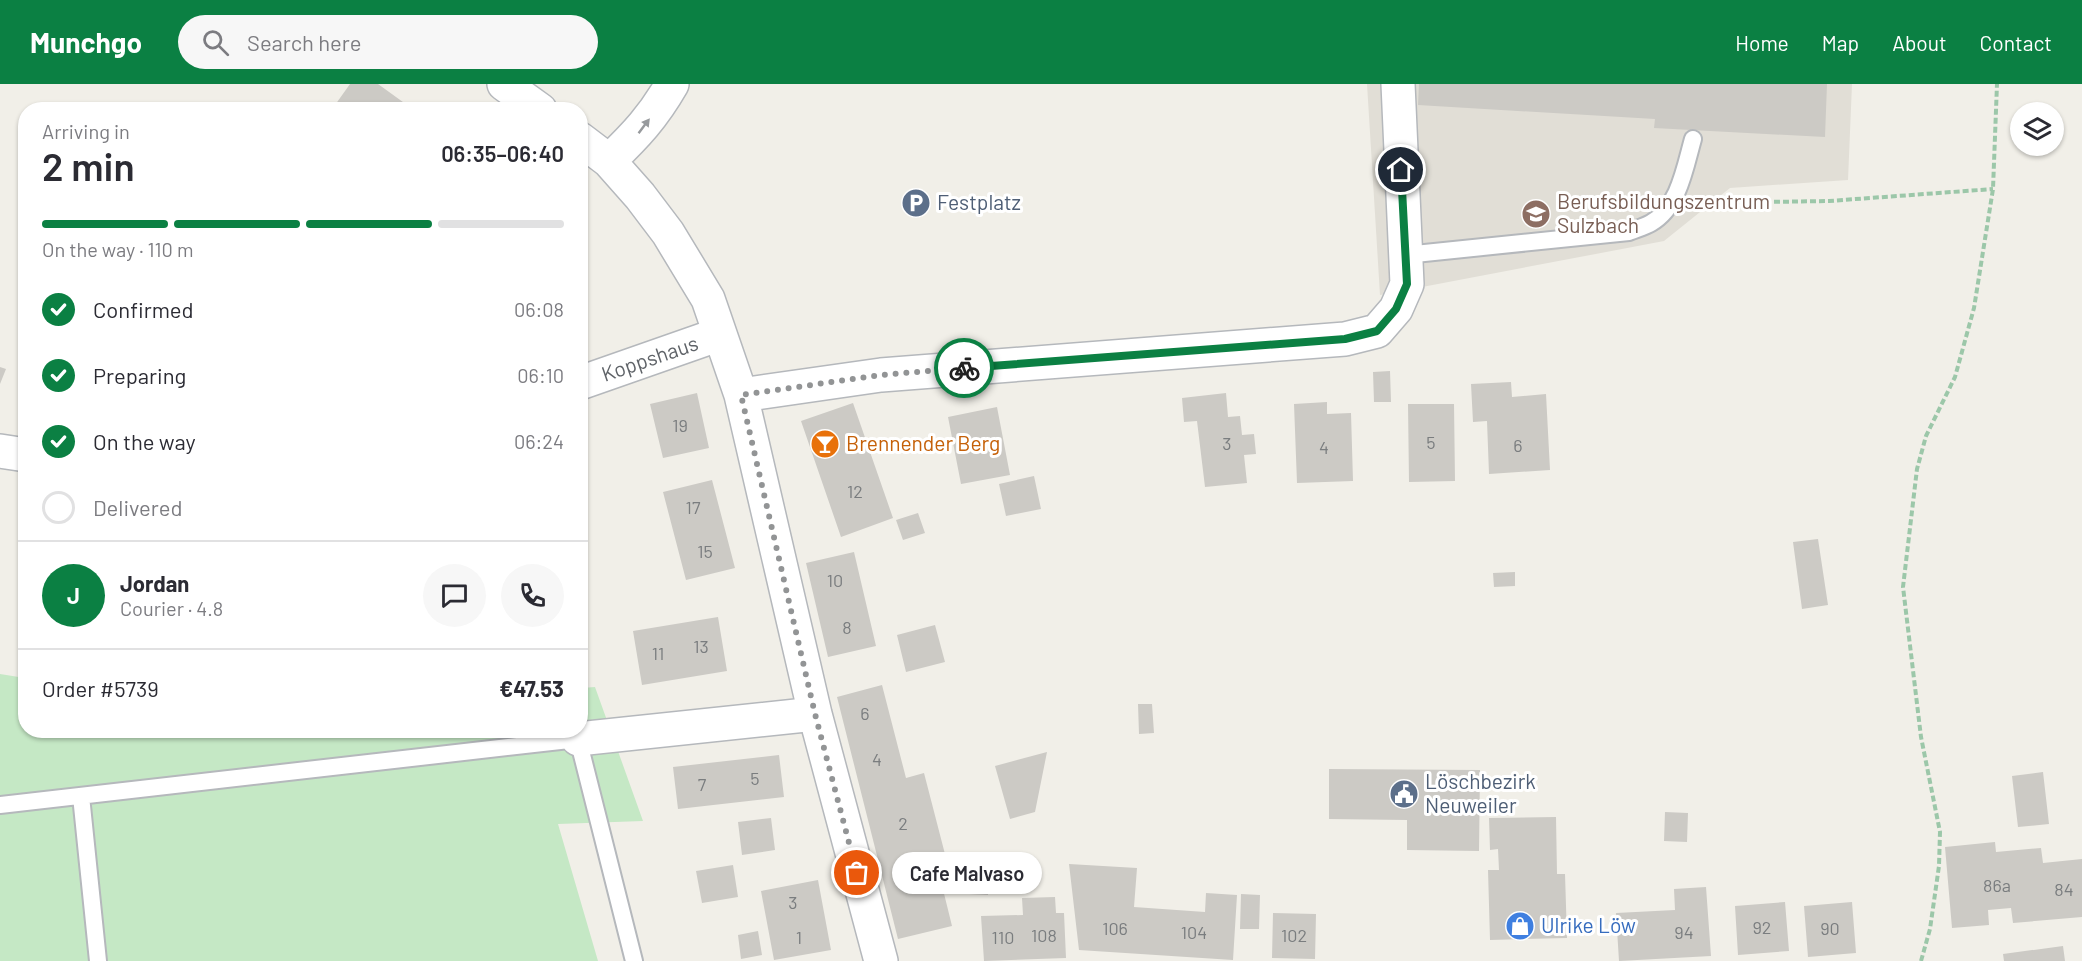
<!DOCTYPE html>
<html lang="en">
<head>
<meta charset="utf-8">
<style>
	body { margin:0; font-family:Barlow,sans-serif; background:#f7f7f7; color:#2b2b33; height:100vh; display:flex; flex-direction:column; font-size:22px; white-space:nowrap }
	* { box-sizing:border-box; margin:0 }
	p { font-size:20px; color:#7c7c81 }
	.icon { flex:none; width:33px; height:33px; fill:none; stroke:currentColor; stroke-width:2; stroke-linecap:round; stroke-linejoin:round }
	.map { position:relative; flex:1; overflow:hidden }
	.panel { position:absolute; left:18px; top:18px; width:570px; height:636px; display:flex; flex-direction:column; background:#fff; border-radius:24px; box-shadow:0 2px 4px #0004 }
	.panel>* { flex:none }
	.tools { position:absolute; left:2010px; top:18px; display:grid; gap:12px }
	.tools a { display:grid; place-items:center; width:54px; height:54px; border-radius:50%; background:#fff; box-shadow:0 2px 4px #0004; font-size:30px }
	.pin { position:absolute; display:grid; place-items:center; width:51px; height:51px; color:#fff; margin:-26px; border:3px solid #fff; border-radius:50%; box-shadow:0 2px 6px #0007 }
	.courier { position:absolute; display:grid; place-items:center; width:60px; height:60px; margin:-30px; border:4px solid #0b8043; border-radius:50%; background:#fff; color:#222; box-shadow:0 2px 8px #0007 }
	.bubble { position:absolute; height:42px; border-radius:21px; background:#fff; box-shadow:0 2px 4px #0004; font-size:20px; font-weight:600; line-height:42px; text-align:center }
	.head em { font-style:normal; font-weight:600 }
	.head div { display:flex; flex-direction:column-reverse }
	.head { display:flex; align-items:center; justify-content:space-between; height:102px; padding:0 24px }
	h1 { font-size:39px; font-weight:600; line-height:45px }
	.bar { display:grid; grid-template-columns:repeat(4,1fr); gap:9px 6px; align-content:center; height:72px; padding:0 24px }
	.bar i { height:8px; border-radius:4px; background:#e1e1e2 }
	.bar .on { background:#0b8043 }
	.bar p { grid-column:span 4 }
	.line { display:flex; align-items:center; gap:15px; padding:0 24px; border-top:2px solid #e1e1e2 }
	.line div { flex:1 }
	.round { display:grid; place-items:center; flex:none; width:63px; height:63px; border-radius:32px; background:#f7f7f7 }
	ol { padding:0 24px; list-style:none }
	li { display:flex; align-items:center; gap:18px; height:66px }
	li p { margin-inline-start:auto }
	li .icon { padding:6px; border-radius:50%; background:#0b8043; color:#fff; stroke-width:4 }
	li:last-child { color:#7c7c81 }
	li i { width:33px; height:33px; border:3px solid #e1e1e2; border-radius:50% }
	header { display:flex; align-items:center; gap:36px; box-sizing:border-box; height:84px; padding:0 30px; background:#0b8043; color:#fff }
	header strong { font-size:28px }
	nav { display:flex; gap:33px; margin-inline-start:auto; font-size:21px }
	.search { width:420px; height:54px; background:#f7f7f7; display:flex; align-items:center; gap:15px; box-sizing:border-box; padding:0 21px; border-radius:33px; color:#7c7c81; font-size:22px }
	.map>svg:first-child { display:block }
	.education { fill:#e1ded6 }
	.green { fill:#c5e8c5 }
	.building { fill:#cccac5 }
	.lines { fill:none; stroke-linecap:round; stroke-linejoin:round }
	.service-casing { stroke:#b5b8bc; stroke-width:20 }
	.minor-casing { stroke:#b5b8bc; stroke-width:36 }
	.path { stroke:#9cc7a9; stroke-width:4; stroke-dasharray:6 3; stroke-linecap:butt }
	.service { stroke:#fff; stroke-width:16 }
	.minor { stroke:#fff; stroke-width:33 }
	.oneway { fill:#979a9d }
	.done { stroke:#929495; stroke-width:6; stroke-dasharray:0 10.8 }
	.route { stroke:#0b8043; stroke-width:8 }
	.labels { text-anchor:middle; stroke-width:6; stroke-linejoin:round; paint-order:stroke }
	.number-label { font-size:18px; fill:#7a7d7f }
	.education-label { font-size:21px; fill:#785e54; stroke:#fff; text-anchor:start }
	.service-label { font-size:21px; fill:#4e5e75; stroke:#fff; text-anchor:start }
	.street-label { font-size:21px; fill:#5f6368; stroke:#fff }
	.food-label { font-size:21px; fill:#c56008; stroke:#fff; text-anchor:start }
	.shop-label { font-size:21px; fill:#366cbe; stroke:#fff; text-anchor:start }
</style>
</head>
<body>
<header>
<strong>Munchgo</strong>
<div class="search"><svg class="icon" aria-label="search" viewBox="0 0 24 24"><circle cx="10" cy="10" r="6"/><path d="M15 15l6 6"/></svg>Search here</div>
<nav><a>Home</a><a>Map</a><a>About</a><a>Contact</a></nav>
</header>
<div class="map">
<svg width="2082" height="877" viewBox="0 0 2082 877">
	<rect width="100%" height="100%" fill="#f1efe8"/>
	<path class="education" d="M1367,0H1852L1848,96L1730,104L1664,157L1380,211Z"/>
	<path class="green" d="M0,590L25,594L26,646H580L581,604L595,603L643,737L558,740L598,877H0Z"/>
	<path class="building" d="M350,0H378L414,26H343L335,21Z
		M1419,0H1827L1825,53L1654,44L1655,35L1418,21Z
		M0,283L6,285L0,300Z
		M1390,287L1391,318H1374L1373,288Z
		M1511,298L1512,313L1546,310L1550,386L1489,390L1487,337L1473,338L1471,300Z
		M697,309L709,364L663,374L650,320Z
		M1226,309L1228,333L1240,332L1242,351L1254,350L1256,370L1244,371L1247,399L1205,403L1197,337L1184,338L1182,314Z
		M1327,318V330L1351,329L1353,397L1297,399L1294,320Z
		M853,319L893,434L841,453L801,337Z
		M1408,320H1454L1455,397L1409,398Z
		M997,323L1010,391L961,400L948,333Z
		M1034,392L1041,425L1006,432L999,400Z
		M712,396L735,484L686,496L663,408Z
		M918,429L925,449L903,456L896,436Z
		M1818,455L1828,521L1802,525L1793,458Z
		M854,468L876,562L828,573L806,479Z
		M1515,488V502L1494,503L1493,489Z
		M718,533L727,587L642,601L633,547Z
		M935,541L945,578L906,588L897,551Z
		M882,601L906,694L924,689L946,774L936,777L952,842L898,855L837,613Z
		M1138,620H1152L1154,649L1139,650Z
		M1047,668L1035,728L1010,735L995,682Z
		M779,671L784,713L678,725L673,683Z
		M1329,685L1480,686L1479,767L1407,766V736L1329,735Z
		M2043,688L2049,740L2018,743L2012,692Z
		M1665,728L1688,729L1687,758L1664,757Z
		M1556,733L1557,790H1565L1567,854L1490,856L1488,786H1499L1498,765L1490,766L1489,734Z
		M771,734L775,766L742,771L738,738Z
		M1995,758L1996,768L2041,764L2043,779L2082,775V833L2013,839L2011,824L1988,826L1989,841L1952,844L1945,763Z
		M1069,780L1137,784L1134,823L1205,828L1206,809L1237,811L1233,876L1079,866Z
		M733,781L738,813L702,819L696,787Z
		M970,781L988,782V811L969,810Z
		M818,796L831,866L774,876L761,807Z
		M1706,803L1711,872L1619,877L1616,829L1675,826L1674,805Z
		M1241,810L1260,811L1259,845H1240Z
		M1055,813L1056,829H1064L1066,874L984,877L981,832L1023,831L1022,814Z
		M1785,818L1789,867L1738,871L1735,822Z
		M1852,818L1856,869L1808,873L1804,822Z
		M1273,829L1316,830L1315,875L1272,874Z
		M758,847L762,871L741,875L738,851Z
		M2063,862L2065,877H2004L2003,870Z"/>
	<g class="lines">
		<g class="service-casing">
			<path id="service" d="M1405,171L1629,148C1636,145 1644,143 1651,139C1679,123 1685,83 1693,55
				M81,712L98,877
				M0,721L578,655L634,877"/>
		</g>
		<g class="minor-casing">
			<path id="minor" d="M504,0L540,26
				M580,55L609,77L640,112L668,149L708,215L741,311L815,630L881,877
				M609,77C636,51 653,33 672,0
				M580,299L720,250
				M741,311L881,291L1345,255L1377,247L1396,225L1407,200L1398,0
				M0,367L26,371
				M578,655L815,630"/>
		</g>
		<path class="path" d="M1702,119L1829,117L1993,105
			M1921,877L1930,845L1939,782L1940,748L1921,653L1903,503L1917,385L1926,352L1955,293L1974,224L1993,105L1997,0"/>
		<use href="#service" class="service"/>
		<use href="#minor" class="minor"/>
	</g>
	<defs><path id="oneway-solid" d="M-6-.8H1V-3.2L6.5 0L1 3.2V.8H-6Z" transform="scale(1.5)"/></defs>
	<use class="oneway" href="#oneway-solid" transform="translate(644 42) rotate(-53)"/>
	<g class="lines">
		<path class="done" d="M857,789L815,630L741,311L881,291L964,284"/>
		<path class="route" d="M964,284L1345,255L1377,247L1396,225L1407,200L1401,86"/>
	</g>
	<defs>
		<g id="parking-disc" transform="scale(1.5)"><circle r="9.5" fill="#5c6f8a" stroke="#fff"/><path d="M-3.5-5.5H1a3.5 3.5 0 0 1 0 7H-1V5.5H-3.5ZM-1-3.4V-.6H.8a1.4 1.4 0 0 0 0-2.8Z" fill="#fff"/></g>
		<g id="school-disc" transform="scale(1.5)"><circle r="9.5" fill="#8d6e63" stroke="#fff"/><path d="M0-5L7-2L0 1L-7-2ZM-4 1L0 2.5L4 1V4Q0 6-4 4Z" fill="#fff"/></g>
		<g id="bar-disc" transform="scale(1.5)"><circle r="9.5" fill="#e8710a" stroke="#fff"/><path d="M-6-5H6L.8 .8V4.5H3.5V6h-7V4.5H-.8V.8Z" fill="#fff"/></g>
		<g id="civic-disc" transform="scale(1.5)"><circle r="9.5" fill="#5c6f8a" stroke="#fff"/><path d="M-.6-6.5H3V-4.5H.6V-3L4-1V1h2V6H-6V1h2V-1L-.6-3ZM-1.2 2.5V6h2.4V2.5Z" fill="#fff"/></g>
		<g id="shop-disc" transform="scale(1.5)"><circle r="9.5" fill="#3f7fe0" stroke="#fff"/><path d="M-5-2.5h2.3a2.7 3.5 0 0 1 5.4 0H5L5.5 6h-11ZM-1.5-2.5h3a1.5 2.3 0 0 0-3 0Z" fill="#fff"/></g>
	</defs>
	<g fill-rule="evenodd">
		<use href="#parking-disc" x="916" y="119"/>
		<use href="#school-disc" x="1536" y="130"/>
		<use href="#bar-disc" x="825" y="360"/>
		<use href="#civic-disc" x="1404" y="710"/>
		<use href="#shop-disc" x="1520" y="842"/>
	</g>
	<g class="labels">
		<g class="number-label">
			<text x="680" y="348">19</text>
			<text x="1431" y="365">5</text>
			<text x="1227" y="366">3</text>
			<text x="1518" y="368">6</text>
			<text x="1324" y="370">4</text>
			<text x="855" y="414">12</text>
			<text x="693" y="430">17</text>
			<text x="705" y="474">15</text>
			<text x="835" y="503">10</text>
			<text x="847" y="550">8</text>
			<text x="701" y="569">13</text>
			<text x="658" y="576">11</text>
			<text x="865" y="636">6</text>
			<text x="877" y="682">4</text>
			<text x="755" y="701">5</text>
			<text x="702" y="707">7</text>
			<text x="903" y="746">2</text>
			<text x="1997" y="808">86a</text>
			<text x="2064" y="812">84</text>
			<text x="793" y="825">3</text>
			<text x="1762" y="850">92</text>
			<text x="1115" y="851">106</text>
			<text x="1830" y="851">90</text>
			<text x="1194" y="855">104</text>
			<text x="1684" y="855">94</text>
			<text x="1044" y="858">108</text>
			<text x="1294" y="858">102</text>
			<text x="799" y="860">1</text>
			<text x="1003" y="860">110</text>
		</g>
		<g class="education-label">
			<text x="1557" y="125">Berufsbildungszentrum<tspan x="1557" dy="24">Sulzbach</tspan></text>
		</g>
		<g class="service-label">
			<text x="937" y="126">Festplatz</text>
			<text x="1425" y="705">Löschbezirk<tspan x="1425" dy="24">Neuweiler</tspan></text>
		</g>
		<g class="street-label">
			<text transform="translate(650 275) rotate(-19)" y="7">Koppshaus</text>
		</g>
		<g class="food-label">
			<text x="846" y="367">Brennender Berg</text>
		</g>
		<g class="shop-label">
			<text x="1541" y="849">Ulrike Löw</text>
		</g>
	</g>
</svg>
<div class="tools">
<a><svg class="icon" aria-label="layers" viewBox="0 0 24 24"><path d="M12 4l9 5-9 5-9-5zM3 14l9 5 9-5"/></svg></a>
</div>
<div class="pin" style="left:857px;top:789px;background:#ea580c"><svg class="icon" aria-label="bag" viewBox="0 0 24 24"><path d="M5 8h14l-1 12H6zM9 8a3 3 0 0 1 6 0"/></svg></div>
<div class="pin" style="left:1401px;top:86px;background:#1f2937"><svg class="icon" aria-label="home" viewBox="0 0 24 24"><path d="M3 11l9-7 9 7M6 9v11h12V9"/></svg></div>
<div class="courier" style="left:964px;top:284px"><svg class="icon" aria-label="bike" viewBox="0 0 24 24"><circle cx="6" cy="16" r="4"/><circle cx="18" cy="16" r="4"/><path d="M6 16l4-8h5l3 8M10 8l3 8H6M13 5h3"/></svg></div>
<div class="bubble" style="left:892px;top:768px;width:150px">Cafe Malvaso</div>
<section class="panel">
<div class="head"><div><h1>2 min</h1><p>Arriving in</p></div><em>06:35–06:40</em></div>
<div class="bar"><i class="on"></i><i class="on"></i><i class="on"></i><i></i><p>On the way · 110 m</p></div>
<ol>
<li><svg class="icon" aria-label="check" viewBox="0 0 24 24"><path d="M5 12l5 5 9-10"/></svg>Confirmed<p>06:08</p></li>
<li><svg class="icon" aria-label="check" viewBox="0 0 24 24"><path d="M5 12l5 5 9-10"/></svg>Preparing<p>06:10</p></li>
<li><svg class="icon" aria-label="check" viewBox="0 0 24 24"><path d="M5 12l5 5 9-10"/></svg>On the way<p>06:24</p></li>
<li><i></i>Delivered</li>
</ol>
<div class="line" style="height:108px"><b class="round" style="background:#0b8043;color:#fff">J</b><div><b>Jordan</b><p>Courier · 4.8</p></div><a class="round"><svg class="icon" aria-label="chat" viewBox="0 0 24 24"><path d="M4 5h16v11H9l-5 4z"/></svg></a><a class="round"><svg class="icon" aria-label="phone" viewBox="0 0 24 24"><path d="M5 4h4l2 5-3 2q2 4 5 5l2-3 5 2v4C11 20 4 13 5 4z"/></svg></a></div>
<div class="line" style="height:78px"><div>Order #5739</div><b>€47.53</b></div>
</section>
</div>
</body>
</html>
